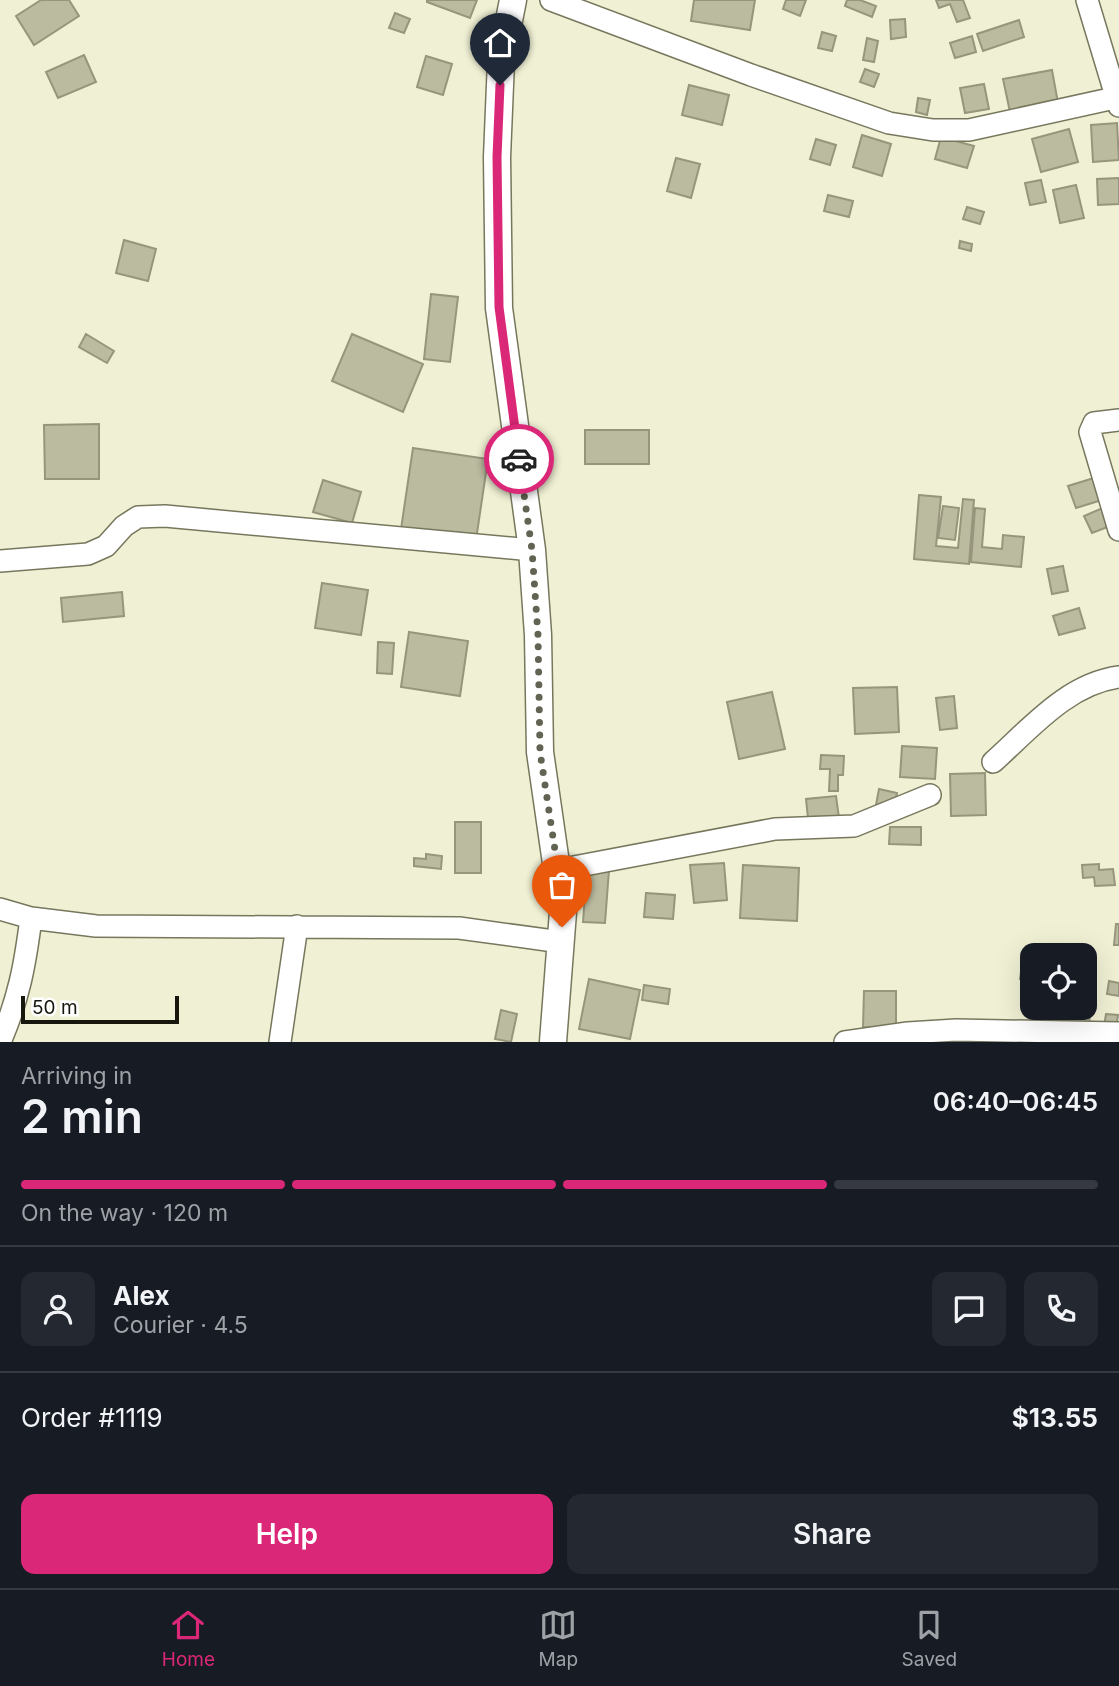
<!DOCTYPE html>
<html lang="en">
<head>
<meta charset="utf-8">
<style>
	body { margin:0; font-family:Inter,sans-serif; background:#242831; color:#f1f3f6; height:100vh; display:flex; flex-direction:column; font-size:26px; white-space:nowrap }
	* { box-sizing:border-box; margin:0 }
	p { font-size:23px; color:#9ea1a6 }
	.icon { flex:none; width:38px; height:38px; fill:none; stroke:currentColor; stroke-width:2; stroke-linecap:round; stroke-linejoin:round }
	.map { position:relative; height:1042px; overflow:hidden }
	.details { display:flex; flex-direction:column; background:#171b24; flex:1 }
	.details>* { flex:none }
	.tools { position:absolute; left:1020px; top:943px; display:grid; gap:14px }
	.tools a { display:grid; place-items:center; width:77px; height:77px; border-radius:14px; background:#171b24; box-shadow:0 7px 28px #0002; font-size:35px }
	.scale { position:absolute; left:21px; bottom:18px; width:158px; box-sizing:border-box; padding-left:7px; border:4px solid #17170d; border-top:0; font-size:19px; line-height:24px; white-space:nowrap; color:#17170d; -webkit-text-stroke:5px #fff; paint-order:stroke }
	.pin { position:absolute; display:grid; place-items:center; width:60px; height:60px; color:#fff; margin:-72px -30px; border-radius:50% 50% 50% 0; rotate:-45deg; box-shadow:0 0 7px #0007 }
	.pin .icon { rotate:45deg }
	.courier { position:absolute; display:grid; place-items:center; width:70px; height:70px; margin:-35px; border:5px solid #db2777; border-radius:50%; background:#fff; color:#222; box-shadow:0 2px 9px #0007 }
	.headline em { font-style:normal; font-weight:600 }
	.headline div { display:flex; flex-direction:column-reverse }
	.headline { display:flex; align-items:center; justify-content:space-between; height:119px; padding:0 21px }
	h1 { font-size:46px; font-weight:600; line-height:52px }
	.bar { display:grid; grid-template-columns:repeat(4,1fr); gap:10px 7px; align-content:center; height:84px; padding:0 21px }
	.bar i { height:9px; border-radius:5px; background:#363941 }
	.bar .active { background:#db2777 }
	.bar p { grid-column:span 4 }
	.line { display:flex; align-items:center; gap:18px; padding:0 21px; border-top:2px solid #363941 }
	.line div { flex:1 }
	.round { display:grid; place-items:center; flex:none; width:74px; height:74px; border-radius:14px; background:#242831 }
	.button { display:flex; gap:14px; margin-top:auto; padding:14px 21px }
	.button a { flex:1; height:80px; border-radius:14px; background:#db2777; color:#fff; font-size:28px; font-weight:600; line-height:80px; text-align:center }
	.button a+a { background:#242831; color:#f1f3f6 }
	.tabs { display:flex; justify-content:space-around; align-items:center; height:98px; border-top:2px solid #363941; background:#171b24; font-size:19px; color:#9ea1a6 }
	.tabs a { display:grid; justify-items:center; gap:4px }
	.tabs .active { color:#db2777 }
	.map>svg:first-child { display:block }
	.building { fill:#bbbba0; stroke:#97967d; stroke-width:2 }
	.lines { fill:none; stroke-linecap:round; stroke-linejoin:round }
	.minor-casing { stroke:#77775e; stroke-width:24 }
	.tertiary-casing { stroke:#77775e; stroke-width:29 }
	.minor { stroke:#fff; stroke-width:21 }
	.tertiary { stroke:#fff; stroke-width:26 }
	.done { stroke:#636353; stroke-width:7; stroke-dasharray:0 12.6 }
	.route { stroke:#db2777; stroke-width:9 }
</style>
</head>
<body>
<div class="map">
<svg width="1119" height="1042" viewBox="0 0 1119 1042">
	<rect width="100%" height="100%" fill="#f0f0d4"/>
	<path class="building" d="M41,0H69L79,16L34,45L16,16Z
		M427,0H477L470,18L427,2Z
		M694,0H755L750,30L691,21Z
		M786,0H806L800,16L783,9Z
		M847,0H860L876,6L872,17L845,6Z
		M936,0H963L970,18L957,22L950,4L939,8Z
		M395,13L410,19L404,33L389,28Z
		M905,19L906,37L891,39L890,20Z
		M1019,20L1024,37L983,51L977,34Z
		M822,32L836,36L832,51L818,48Z
		M972,36L976,52L955,58L950,43Z
		M867,38L878,41L874,62L863,60Z
		M84,55L96,82L58,98L46,72Z
		M426,56L452,64L443,95L417,87Z
		M865,69L879,74L874,87L860,82Z
		M1052,70L1058,103L1010,112L1003,79Z
		M984,84L989,109L965,113L960,88Z
		M689,85L729,95L722,125L682,115Z
		M918,98L930,100L927,115L916,112Z
		M1117,123L1119,160L1093,162L1091,125Z
		M1069,129L1078,162L1041,172L1032,139Z
		M862,135L891,144L882,176L853,167Z
		M941,137L974,146L967,168L935,159Z
		M816,139L836,145L830,165L810,159Z
		M676,158L700,164L691,198L667,191Z
		M1119,178V204L1098,205L1097,179Z
		M1041,180L1046,202L1030,205L1025,183Z
		M1076,185L1084,218L1060,223L1053,190Z
		M828,195L853,201L849,217L824,211Z
		M967,207L984,212L980,224L963,219Z
		M124,240L156,249L148,281L116,273Z
		M960,241L972,244L971,251L959,248Z
		M431,294L458,297L450,362L424,359Z
		M86,334L114,351L107,363L79,347Z
		M352,334L423,364L403,412L332,381Z
		M99,424V479H45L44,425Z
		M585,430H649V464H585Z
		M413,448L488,459L476,540L401,529Z
		M1097,477L1105,499L1076,508L1068,486Z
		M323,480L361,492L352,523L313,512Z
		M919,495L941,497L936,546L958,548L963,499L974,500L969,564L914,559Z
		M943,506L959,508L955,540L938,538Z
		M1105,507L1113,525L1092,533L1084,516Z
		M975,508L985,509L982,547L1002,549L1003,535L1024,537L1021,567L971,562Z
		M1063,566L1068,591L1052,594L1047,569Z
		M322,583L368,590L361,635L315,628Z
		M122,592L124,616L63,622L61,598Z
		M1079,608L1085,628L1059,635L1053,616Z
		M409,632L468,641L460,696L401,687Z
		M378,642L394,643L392,674L377,673Z
		M897,687L899,732L855,734L853,688Z
		M772,692L785,749L739,759L727,702Z
		M954,696L957,728L940,730L936,698Z
		M902,746L937,748L935,779L900,777Z
		M821,755L844,756L843,775H838V791H829L830,769H820Z
		M985,773L986,815L951,816L950,774Z
		M879,789L897,793L894,808L876,805Z
		M836,796L840,825L809,828L806,799Z
		M455,822H481V873H455Z
		M890,827H921V845L889,844Z
		M426,854L442,856L441,869L414,866V858L426,859Z
		M724,863L727,900L694,903L690,865Z
		M1099,864V870L1113,869L1115,885L1095,886L1094,877L1083,878L1082,865Z
		M743,865L799,868L797,921L740,918Z
		M587,868L609,870L605,923L583,922Z
		M646,893L675,895L673,919L644,917Z
		M1116,924H1119V945H1114Z
		M1022,964L1032,965V980L1020,979Z
		M589,979L640,990L630,1039L579,1029Z
		M1109,981L1119,983V996L1107,994Z
		M644,985L670,989L668,1004L642,1000Z
		M864,991H896V1028L863,1027Z
		M1085,998L1091,999L1089,1027L1066,1025L1067,1008H1085Z
		M501,1010L517,1014L511,1042L495,1039Z
		M1106,1014L1118,1015L1116,1028L1104,1026Z"/>
	<g class="lines">
		<g class="minor-casing">
			<path id="minor" d="M551,0L751,75L889,123L933,130H969L1119,97
				M1087,0L1119,106
				M1119,420L1094,423L1090,432L1119,530
				M0,561L88,554L106,546L124,526L138,517L165,516L532,550
				M993,762C1030,729 1067,684 1119,677
				M558,870L775,829L854,826L930,795
				M0,909L31,918L96,926L459,928L561,942
				M0,1042C19,998 25,965 31,918
				M280,1042L297,926
				M845,1042L908,1033L956,1030L1119,1033"/>
		</g>
		<g class="tertiary-casing">
			<path id="tertiary" d="M513,0L501,61L497,157L499,308L532,550L538,635L540,752L563,912L553,1042"/>
		</g>
		<use href="#minor" class="minor"/>
		<use href="#tertiary" class="tertiary"/>
	</g>
	<g class="lines">
		<path class="done" d="M519,459L532,550L538,635L540,752L558,870L562,927"/>
		<path class="route" d="M500,85L497,157L499,307L519,459"/>
	</g>
</svg>
<div class="tools">
<a><svg class="icon" aria-label="locate" viewBox="0 0 24 24"><circle cx="12" cy="12" r="6"/><path d="M12 2v4M12 18v4M2 12h4M18 12h4"/></svg></a>
</div>
<div class="scale">50 m</div>
<div class="pin" style="left:562px;top:927px;background:#ea580c"><svg class="icon" aria-label="bag" viewBox="0 0 24 24"><path d="M5 8h14l-1 12H6zM9 8a3 3 0 0 1 6 0"/></svg></div>
<div class="pin" style="left:500px;top:85px;background:#1f2937"><svg class="icon" aria-label="home" viewBox="0 0 24 24"><path d="M3 11l9-7 9 7M6 9v11h12V9"/></svg></div>
<div class="courier" style="left:519px;top:459px"><svg class="icon" aria-label="car" viewBox="0 0 24 24"><path d="M5 17H2v-5l4-1 3-4h7l3 4 3 1v5h-3M9 17h6M6 11h13"/><circle cx="7" cy="17" r="2"/><circle cx="17" cy="17" r="2"/></svg></div>
</div>
<section class="details">
<div class="headline"><div><h1>2 min</h1><p>Arriving in</p></div><em>06:40–06:45</em></div>
<div class="bar"><i class="active"></i><i class="active"></i><i class="active"></i><i></i><p>On the way · 120 m</p></div>
<div class="line" style="height:126px"><a class="round"><svg class="icon" aria-label="person" viewBox="0 0 24 24"><circle cx="12" cy="8" r="4"/><path d="M4 21q1-7 8-7t8 7"/></svg></a><div><b>Alex</b><p>Courier · 4.5</p></div><a class="round"><svg class="icon" aria-label="chat" viewBox="0 0 24 24"><path d="M4 5h16v11H9l-5 4z"/></svg></a><a class="round"><svg class="icon" aria-label="phone" viewBox="0 0 24 24"><path d="M5 4h4l2 5-3 2q2 4 5 5l2-3 5 2v4C11 20 4 13 5 4z"/></svg></a></div>
<div class="line" style="height:91px"><div>Order #1119</div><b>$13.55</b></div>
<div class="button"><a>Help</a><a>Share</a></div>
</section>
<nav class="tabs">
<a class="active"><svg class="icon" aria-label="home" viewBox="0 0 24 24"><path d="M3 11l9-7 9 7M6 9v11h12V9"/></svg>Home</a>
<a><svg class="icon" aria-label="map" viewBox="0 0 24 24"><path d="M3 6l6-2 6 2 6-2v14l-6 2-6-2-6 2zM9 4v14M15 6v14"/></svg>Map</a>
<a><svg class="icon" aria-label="saved" viewBox="0 0 24 24"><path d="M7 4h10v16l-5-4-5 4z"/></svg>Saved</a>
</nav>
</body>
</html>
